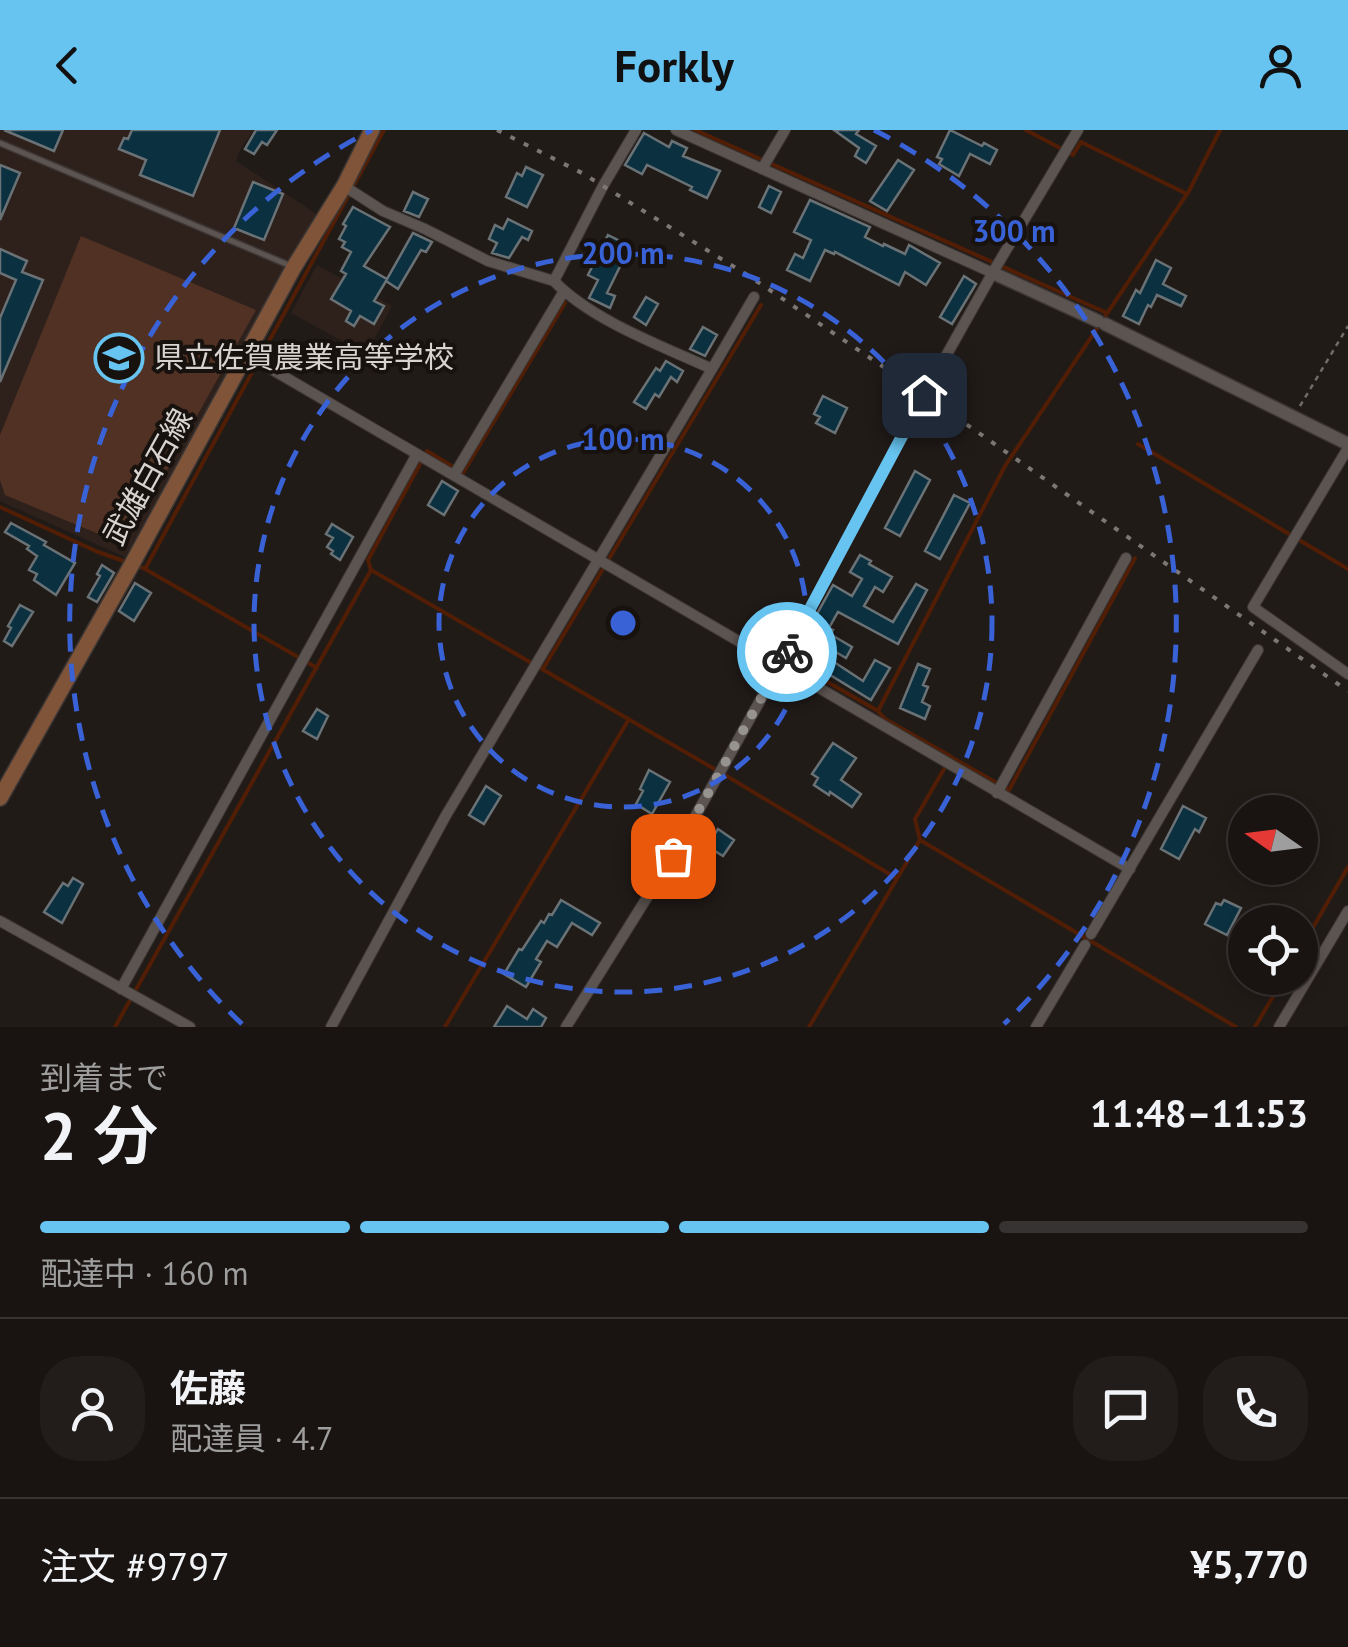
<!DOCTYPE html>
<html lang="ja">
<head>
<meta charset="utf-8">
<style>
	body { margin:0; font-family:"PT Sans","Noto Sans JP",sans-serif; background:#221d1b; color:#f1f3f6; height:100vh; display:flex; flex-direction:column; font-size:38px; white-space:nowrap }
	* { box-sizing:border-box; margin:0 }
	p { font-size:32px; color:#9f9e9f }
	.icon { flex:none; width:55px; height:55px; fill:none; stroke:currentColor; stroke-width:2; stroke-linecap:round; stroke-linejoin:round }
	.map { position:relative; height:897px; overflow:hidden }
	.drawer { display:flex; flex-direction:column; background:#191412; flex:1 }
	.drawer>* { flex:none }
	.needle { width:65px; rotate:284deg }
	.tools { position:absolute; left:1228px; top:665px; display:grid; gap:20px }
	.tools a { display:grid; place-items:center; width:90px; height:90px; border-radius:50%; background:#191412; box-shadow:0 5px 15px #0003,0 0 0 2px #373332; font-size:50px }
	.pin { position:absolute; display:grid; place-items:center; width:85px; height:85px; color:#fff; margin:-42px; border-radius:20px; box-shadow:0 5px 15px #0006 }
	.courier { position:absolute; display:grid; place-items:center; width:100px; height:100px; margin:-50px; border:8px solid #67c4f0; border-radius:50%; background:#fff; color:#222; box-shadow:0 2px 12px #0007 }
	.overview em { font-style:normal; font-weight:600 }
	.overview div { display:flex; flex-direction:column-reverse }
	.overview { display:flex; align-items:center; justify-content:space-between; height:170px; padding:0 40px }
	h1 { font-size:65px; font-weight:600; line-height:75px }
	.bar { display:grid; grid-template-columns:repeat(4,1fr); gap:15px 10px; align-content:center; height:120px; padding:0 40px }
	.bar i { height:12px; border-radius:8px; background:#373332 }
	.bar .on { background:#67c4f0 }
	.bar p { grid-column:span 4 }
	.line { display:flex; align-items:center; gap:25px; padding:0 40px; border-top:2px solid #373332 }
	.line div { flex:1 }
	.round { display:grid; place-items:center; flex:none; width:105px; height:105px; border-radius:40px; background:#221d1b }
	header { display:flex; justify-content:space-between; align-items:center; height:130px; padding:0 40px; background:#67c4f0; color:#111; font-size:45px; font-weight:600 }
	.map>svg:first-child { display:block }
	.built { fill:#2e211c }
	.green { fill:#503123 }
	.lines { fill:none; stroke-linecap:round; stroke-linejoin:round }
	.stream { stroke:#511e05; stroke-width:4 }
	.building { fill:#0b3141; stroke:#6a7276; stroke-width:2.5 }
	.service-casing { stroke:#3c3735; stroke-width:8 }
	.minor-casing { stroke:#3c3735; stroke-width:12 }
	.tertiary-casing { stroke:#3c3735; stroke-width:15 }
	.secondary-casing { stroke:#3c3735; stroke-width:18 }
	.path { stroke:#716c69; stroke-width:2.5; stroke-dasharray:5 5; stroke-linecap:butt }
	.service { stroke:#5c5451; stroke-width:5 }
	.minor { stroke:#5c5451; stroke-width:10 }
	.tertiary { stroke:#5c5451; stroke-width:12 }
	.secondary { stroke:#805439; stroke-width:15 }
	.rail { stroke:#7c7774; stroke-width:4; stroke-dasharray:5 10; stroke-linecap:butt }
	.done { stroke:#979390; stroke-width:10; stroke-dasharray:0 18 }
	.route { stroke:#67c4f0; stroke-width:12 }
	.ring { fill:none; stroke:#3962d7; stroke-width:5; stroke-dasharray:18 12 }
	.labels { text-anchor:middle; stroke-width:8; stroke-linejoin:round; paint-order:stroke }
	.poi-label { font-size:30px; fill:#d7d3d1; stroke:#18120f; text-anchor:start }
	.street-label { font-size:30px; fill:#d7d3d1; stroke:#18120f }
	.centre { fill:#3962d7; stroke:#18120f; stroke-width:5 }
	.ring-label { font-size:30px; text-anchor:middle; font-weight:bold; fill:#3962d7; stroke:#18120f; stroke-width:8; stroke-linejoin:round; paint-order:stroke }
</style>
</head>
<body>
<header><svg class="icon" aria-label="back" viewBox="0 0 24 24"><path d="M15 5l-7 7 7 7"/></svg>Forkly<svg class="icon" aria-label="person" viewBox="0 0 24 24"><circle cx="12" cy="8" r="4"/><path d="M4 21q1-7 8-7t8 7"/></svg></header>
<div class="map">
<svg width="1348" height="897" viewBox="0 0 1348 897">
	<rect width="100%" height="100%" fill="#211b18"/>
	<path class="built" d="M0,0H254L241,18L236,31L318,85L125,427L0,371Z
		M317,135L392,176L366,224L291,183Z"/>
	<path class="green" d="M81,106L256,180L125,415L5,365L0,350V305Z"/>
	<g class="lines">
		<path class="stream" d="M695,0L1107,183
			M1026,0L1073,25L1081,12L1185,63
			M1138,314L1348,439
			M0,377L98,422L129,433
			M138,436L145,439L384,0
			M145,439L317,538
			M371,440L368,430L427,321L463,343L565,173
			M789,530L878,581L1005,336L1189,61L1220,0
			M543,539L761,175
			M878,581L885,589L950,626
			M951,627L1009,660L1135,428
			M920,710L915,689L947,634
			M1300,820L1348,737
			M115,897L371,440L730,648L896,748
			M445,897L629,589
			M809,897L920,710L1236,897
			M1255,897L1284,848"/>
	</g>
	<path class="building" d="M4,0H63L54,21Z
		M132,0H220L193,66L140,45L146,30L119,19L124,8L128,9Z
		M256,0H277L267,15L262,12L254,24L245,19Z
		M834,0H859L856,4L876,16L866,33L855,26L859,18Z
		M950,0L982,16L984,13L997,20L990,34L970,24L959,46L939,34L942,29L937,27Z
		M644,3L669,17L672,11L687,18L683,26L720,41L707,68L690,60L692,57L647,35L642,44L625,35Z
		M898,30L914,40L887,81L870,71Z
		M0,35L20,43L0,90Z
		M526,37L543,45L527,77L506,67L517,43L522,46Z
		M253,52L283,64L264,110L234,98Z
		M769,56L781,62L771,83L759,77Z
		M413,62L428,69L419,87L404,81Z
		M810,70L870,97L865,107L883,116L884,114L905,124L909,115L940,133L926,155L905,142L899,155L835,122L834,124L825,120L810,151L787,140L795,124L803,128L811,110L794,102Z
		M353,77L390,97L364,136L387,149L413,103L432,112L426,122L421,120L398,159L386,151L374,171L384,176L374,194L360,186L354,196L346,191L351,181L331,169L346,144L341,141L351,122L342,117L345,112L339,109L346,96L343,94Z
		M508,89L532,101L528,110L522,107L509,128L492,123L497,113L489,109L495,95L503,99Z
		M608,105L630,116L607,163L615,166L610,178L589,168L598,150L588,145Z
		M0,119L27,131L22,142L43,150L0,252V188L16,150L0,143Z
		M1156,130L1171,138L1163,154L1186,166L1181,176L1157,165L1151,177L1148,175L1139,194L1123,186L1136,160L1140,163Z
		M964,146L976,154L952,194L940,187Z
		M646,167L658,174L646,195L634,187Z
		M703,197L717,205L705,226L690,219Z
		M666,231L683,241L677,252L671,247L659,267L655,264L646,279L634,272L656,238L660,241Z
		M823,266L847,278L835,303L816,293L820,287L814,284Z
		M915,341L930,350L900,406L885,398Z
		M442,351L458,361L444,385L428,375Z
		M954,365L970,373L940,429L925,421Z
		M11,393L46,412L44,415L75,433L56,465L34,450L37,444L29,440L37,426L27,419L29,416L5,402Z
		M332,394L353,407L340,430L331,424L333,421L327,417L333,408L326,404Z
		M860,425L871,431L869,434L892,447L883,462L875,457L864,476L893,492L916,454L927,460L898,514L838,482L829,498L833,500L830,504L852,517L846,528L834,521L835,518L807,502L833,455L852,466L862,449L850,442Z
		M102,435L114,443L97,472L88,467L100,446L97,444Z
		M135,453L151,463L134,491L119,481Z
		M20,475L33,482L12,516L4,511L11,498L8,496Z
		M875,530L890,538L871,570L827,543L834,532L863,551Z
		M918,534L930,539L923,555L928,557L922,572L930,576L925,589L900,578Z
		M317,579L328,586L317,609L303,601Z
		M833,613L856,628L841,650L861,664L852,677L830,662L829,665L814,655L818,648L812,644Z
		M649,640L670,652L652,684L636,674L643,661L640,659Z
		M486,656L501,666L484,694L469,685Z
		M1183,676L1206,688L1199,702L1195,699L1179,729L1161,719Z
		M718,699L734,710L723,726L707,716Z
		M73,748L83,754L62,793L44,782L63,753L68,756Z
		M561,770L600,793L592,805L572,793L557,817L547,811L536,829L541,832L526,857L504,844L519,819L522,820L541,791L544,793L549,784L552,785Z
		M1224,770L1241,778L1227,805L1205,794L1216,773L1221,775Z
		M507,876L527,889L533,879L546,888L541,897H494Z"/>
	<g class="lines">
		<g class="service-casing">
			<path id="service" d="M0,13L291,136"/>
		</g>
		<g class="minor-casing">
			<path id="minor" d="M676,0L993,143
				M762,39L785,0
				M344,56L383,81L425,99L488,131L554,151L603,56L636,0
				M247,225L1130,739
				M712,239L754,167
				M1348,318L1253,477L1348,544
				M454,345L564,161
				M997,663L1126,428
				M0,791L190,897
				M1091,804L1258,520
				M121,859L417,324
				M331,897L445,687L712,239C662,216 591,190 554,151
				M566,897L673,726L780,535L924,265L996,137L1078,0
				M1036,897L1085,815
				M1279,897L1348,781"/>
		</g>
		<g class="tertiary-casing">
			<path id="tertiary" d="M993,143L1098,191
				M1105,194L1348,314"/>
		</g>
		<g class="secondary-casing">
			<path id="secondary" d="M0,668L132,434L294,137L344,56L372,0"/>
		</g>
		<path class="path" d="M1300,276L1348,196"/>
		<use href="#service" class="service"/>
		<use href="#minor" class="minor"/>
		<use href="#tertiary" class="tertiary"/>
		<use href="#secondary" class="secondary"/>
		<path class="rail" d="M497,0L582,43L749,146L913,257L1348,561"/>
	</g>
	<g class="lines">
		<path class="done" d="M673,726L787,522"/>
		<path class="route" d="M787,522L924,265"/>
	</g>
	<g class="ring">
		<circle cx="623" cy="493" r="184"/>
		<circle cx="623" cy="493" r="369"/>
		<path d="M242 894A553 553 0 0 1 372 0M874 0A553 553 0 0 1 1004 894"/>
	</g>
	<defs>
		<g id="school-ring" transform="scale(2.5)"><circle r="9.5" fill="#18120f" stroke="#67c4f0" stroke-width="1.5"/><path d="M0-5L7-2L0 1L-7-2ZM-4 1L0 2.5L4 1V4Q0 6-4 4Z" fill="#67c4f0"/></g>
	</defs>
	<g fill-rule="evenodd">
		<use href="#school-ring" x="119" y="228"/>
	</g>
	<g class="labels">
		<g class="poi-label">
			<text x="154" y="238">県立佐賀農業高等学校</text>
		</g>
		<g class="street-label">
			<text transform="translate(148 347) rotate(-61)" y="10">武雄白石線</text>
		</g>
	</g>
	<circle cx="623" cy="493" r="15" class="centre"/>
	<g class="ring-label">
		<text x="1014" y="112">300 m</text>
		<text x="623" y="134">200 m</text>
		<text x="623" y="320">100 m</text>
	</g>
</svg>
<div class="tools">
<a><svg class="needle" viewBox="-14 -14 28 28"><path d="M0-13l5 13h-10z" fill="#e53935"/><path d="M0 13l5-13h-10z" fill="#9f9e9f"/></svg></a>
<a><svg class="icon" aria-label="locate" viewBox="0 0 24 24"><circle cx="12" cy="12" r="6"/><path d="M12 2v4M12 18v4M2 12h4M18 12h4"/></svg></a>
</div>
<div class="pin" style="left:673px;top:726px;background:#ea580c"><svg class="icon" aria-label="bag" viewBox="0 0 24 24"><path d="M5 8h14l-1 12H6zM9 8a3 3 0 0 1 6 0"/></svg></div>
<div class="pin" style="left:924px;top:265px;background:#1f2937"><svg class="icon" aria-label="home" viewBox="0 0 24 24"><path d="M3 11l9-7 9 7M6 9v11h12V9"/></svg></div>
<div class="courier" style="left:787px;top:522px"><svg class="icon" aria-label="bike" viewBox="0 0 24 24"><circle cx="6" cy="16" r="4"/><circle cx="18" cy="16" r="4"/><path d="M6 16l4-8h5l3 8M10 8l3 8H6M13 5h3"/></svg></div>
</div>
<section class="drawer">
<div class="overview"><div><h1>2 分</h1><p>到着まで</p></div><em>11:48–11:53</em></div>
<div class="bar"><i class="on"></i><i class="on"></i><i class="on"></i><i></i><p>配達中 · 160 m</p></div>
<div class="line" style="height:180px"><a class="round"><svg class="icon" aria-label="person" viewBox="0 0 24 24"><circle cx="12" cy="8" r="4"/><path d="M4 21q1-7 8-7t8 7"/></svg></a><div><b>佐藤</b><p>配達員 · 4.7</p></div><a class="round"><svg class="icon" aria-label="chat" viewBox="0 0 24 24"><path d="M4 5h16v11H9l-5 4z"/></svg></a><a class="round"><svg class="icon" aria-label="phone" viewBox="0 0 24 24"><path d="M5 4h4l2 5-3 2q2 4 5 5l2-3 5 2v4C11 20 4 13 5 4z"/></svg></a></div>
<div class="line" style="height:130px"><div>注文 #9797</div><b>¥5,770</b></div>
</section>
</body>
</html>
